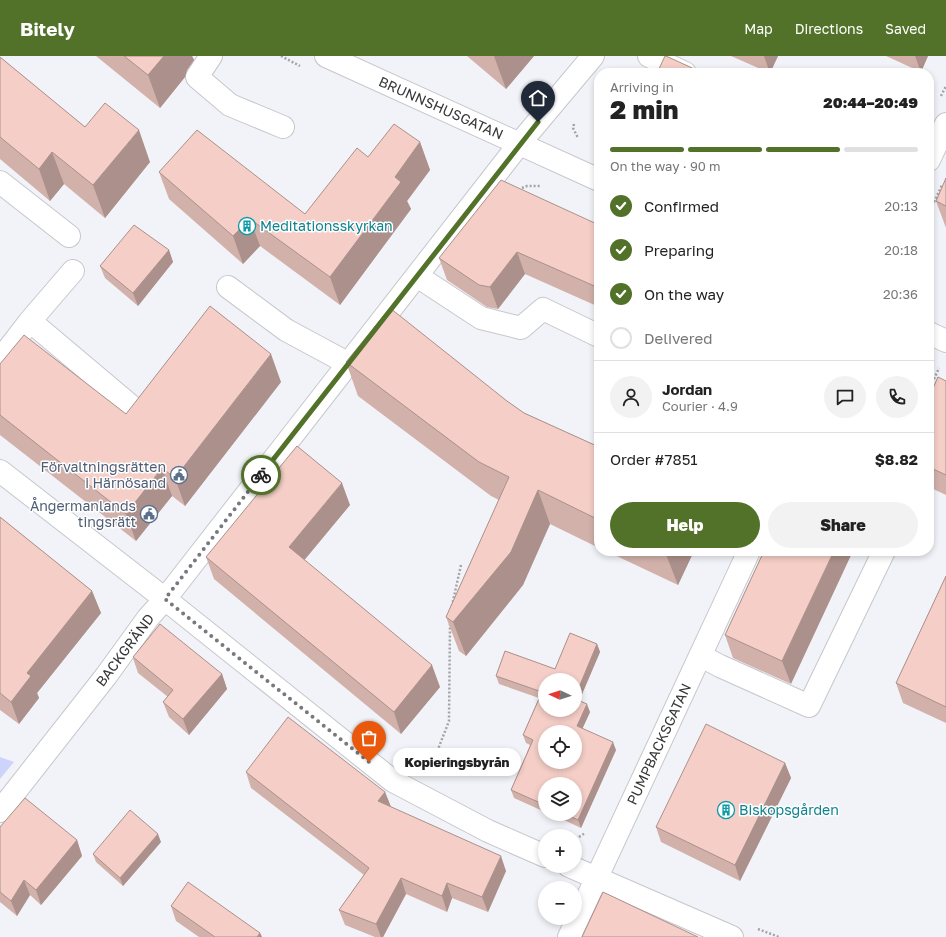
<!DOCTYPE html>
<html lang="en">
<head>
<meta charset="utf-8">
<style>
	body { margin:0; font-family:"Golos Text",sans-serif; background:#f2f2f2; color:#222; height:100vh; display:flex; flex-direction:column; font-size:15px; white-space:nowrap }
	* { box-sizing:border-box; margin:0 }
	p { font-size:13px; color:#767676 }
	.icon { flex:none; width:22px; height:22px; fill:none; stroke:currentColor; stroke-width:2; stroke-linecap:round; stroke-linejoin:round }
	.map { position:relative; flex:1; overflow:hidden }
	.panel { position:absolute; left:594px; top:12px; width:340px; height:488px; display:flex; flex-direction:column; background:#fff; border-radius:16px; box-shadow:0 2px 6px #0003 }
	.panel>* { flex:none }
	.needle { width:26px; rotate:274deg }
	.buttons { position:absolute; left:538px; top:617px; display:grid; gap:8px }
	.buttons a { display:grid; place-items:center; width:44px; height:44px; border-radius:50%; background:#fff; box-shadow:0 2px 6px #0003; font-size:20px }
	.pin { position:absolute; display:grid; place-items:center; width:34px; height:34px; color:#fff; margin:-41px -17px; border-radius:50% 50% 50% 0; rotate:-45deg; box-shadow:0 0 4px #0007 }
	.pin .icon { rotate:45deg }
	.courier { position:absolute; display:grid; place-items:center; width:40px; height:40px; margin:-20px; border:3px solid #527229; border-radius:50%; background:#fff; color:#222; box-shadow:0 1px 5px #0007 }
	.bubble { position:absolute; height:28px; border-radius:14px; background:#fff; box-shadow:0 2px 6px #0003; font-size:13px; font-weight:800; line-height:28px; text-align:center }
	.overview em { font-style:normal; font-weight:800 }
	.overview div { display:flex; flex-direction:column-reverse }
	.overview { display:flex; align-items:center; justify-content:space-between; height:68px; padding:0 16px }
	h1 { font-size:26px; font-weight:800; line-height:30px }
	.bar { display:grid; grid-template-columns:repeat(4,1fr); gap:6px 4px; align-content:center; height:48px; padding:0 16px }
	.bar i { height:5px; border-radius:3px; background:#e0e0e0 }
	.bar .on { background:#527229 }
	.bar p { grid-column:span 4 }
	.line { display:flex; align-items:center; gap:10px; padding:0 16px; border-top:1px solid #e0e0e0 }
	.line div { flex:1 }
	.round { display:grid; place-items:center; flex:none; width:42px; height:42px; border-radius:21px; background:#f2f2f2 }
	ol { padding:0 16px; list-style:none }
	li { display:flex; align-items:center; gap:12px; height:44px }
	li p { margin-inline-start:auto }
	li .icon { padding:4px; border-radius:50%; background:#527229; color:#fff; stroke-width:4 }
	li:last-child { color:#767676 }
	li i { width:22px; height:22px; border:2px solid #e0e0e0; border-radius:50% }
	.cta { display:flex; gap:8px; margin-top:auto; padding:8px 16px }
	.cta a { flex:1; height:46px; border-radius:24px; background:#527229; color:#fff; font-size:16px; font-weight:800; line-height:46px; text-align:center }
	.cta a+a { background:#f2f2f2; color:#222 }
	header { display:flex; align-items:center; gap:24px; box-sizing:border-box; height:56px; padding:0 20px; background:#527229; color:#fff }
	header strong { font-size:19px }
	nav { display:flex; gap:22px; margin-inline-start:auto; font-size:14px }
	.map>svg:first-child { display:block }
	.green { fill:#cdd4fb }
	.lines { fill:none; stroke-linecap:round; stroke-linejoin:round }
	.minor-casing { stroke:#c6c7cc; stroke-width:24 }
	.path { stroke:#a4a4a8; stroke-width:2.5; stroke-dasharray:2 2; stroke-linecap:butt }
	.minor { stroke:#fff; stroke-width:22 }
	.wall { fill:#d2b1ab }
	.shaded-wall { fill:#ab908b }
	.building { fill:#f4cec7; stroke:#ab908b; fill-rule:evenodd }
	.done { stroke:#78797c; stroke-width:4; stroke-dasharray:0 7.2 }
	.route { stroke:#527229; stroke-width:5 }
	.labels { text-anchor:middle; stroke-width:3; stroke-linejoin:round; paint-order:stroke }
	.street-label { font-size:14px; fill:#373739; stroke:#fff }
	.culture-label { font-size:14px; fill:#0d838f; stroke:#fff; text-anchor:start }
	.service-label { font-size:14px; fill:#4e5e75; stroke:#fff; text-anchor:end }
</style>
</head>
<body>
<header>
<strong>Bitely</strong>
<nav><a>Map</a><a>Directions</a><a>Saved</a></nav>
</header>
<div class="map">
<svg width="946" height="881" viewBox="0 0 946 881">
	<rect width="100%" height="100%" fill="#f2f3f8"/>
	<path class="green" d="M0,701L14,706L0,723Z"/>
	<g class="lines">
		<g class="minor-casing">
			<path id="minor" d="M211,0L197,21L230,49L283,71
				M326,0L599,124
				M649,0L685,17
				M929,104L946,68
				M0,126L69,180
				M417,220L481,262L521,272L543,253L599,280
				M228,231L286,274L349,308
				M30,265L138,356
				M929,277L946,285
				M0,304L30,265L73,215
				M0,415L165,543L393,725L488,775L545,800
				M701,600L720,610L809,650L884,495
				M0,755L106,620L148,562L165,543L520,87L593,0
				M569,810L732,881
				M569,881L749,495"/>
		</g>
		<path class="path" d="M281,0L300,10
			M941,40L946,30
			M574,68L573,72L578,82
			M522,132L527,130H541
			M929,157L942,129
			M929,334L939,312
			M451,554L461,509
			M430,714L449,665L450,568
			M563,779L570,780
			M579,781L585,777
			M758,873L779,881"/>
		<use href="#minor" class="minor"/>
	</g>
	<path class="wall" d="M96,0H192L194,4L187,14L185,21L160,52Z
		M467,0H534L506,33Z
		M731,0H778L770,17Z
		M886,0H928L921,16Z
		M0,1L85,71L150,106L105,162L64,128L50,145L0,103Z
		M420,86L430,114L407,145L411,153L340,249L260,190L243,208L169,143L159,116L305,158L368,101Z
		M946,122V172L936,145Z
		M599,169V251L525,218L498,253L487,251L447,224L439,202Z
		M169,194L173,206L138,250L105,222L100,210Z
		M346,306L507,345L524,357L599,391V492L550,468L523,529L466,600L459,595L446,561L499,444L491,440L358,340Z
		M0,308L126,358L281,326L185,450L172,440L136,485L0,379Z
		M946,325V439L929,431V341Z
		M350,449L304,504L440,631L401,678L214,523L206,501Z
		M0,461L92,535L101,557L37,637L39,642L19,668L0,654Z
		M606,495H694L678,529Z
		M764,495L791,628L733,602L725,579Z
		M946,520V667L903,647L896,627Z
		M597,588L600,596L579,645L590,656L582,673L616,694L581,772L551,758H575L545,728V756L514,742L511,734L530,689L526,687L523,679L539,642L499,628L496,620L555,613Z
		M133,602L222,618L227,633L189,679L169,661L163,646L168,641L138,617Z
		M785,707L791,722L740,825L661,786L656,771Z
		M246,716L385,736L391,751L506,815L488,856L452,842L447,856L406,838L383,881H375L345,869L339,854L364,819L251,732Z
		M0,771L77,784L82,800L41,849L30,839L17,860L0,846Z
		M161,786L123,830L96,806L93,798Z
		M171,850L260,877L262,881H199L176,865Z"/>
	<path class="shaded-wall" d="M164,0H192L194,4L187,14L185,21L160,52L148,19Z
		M494,0H534L506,33Z
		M764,0H778L770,17Z
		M915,0H928L921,16Z
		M139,74L150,106L105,162L93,129Z
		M420,86L430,114L407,145L411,153L340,249L330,221L395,121Z
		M52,96L64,128L50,145L39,113Z
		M250,163L260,190L243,208L233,180Z
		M169,194L173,206L138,250L133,237Z
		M517,196L525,218L498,253L490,231Z
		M271,298L281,326L185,450L175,422Z
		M162,412L172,440L136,485L126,458Z
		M342,427L350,449L297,513L289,491Z
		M538,434L550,468L523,529L466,600L453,566Z
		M665,495H694L678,529L665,496Z
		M834,495H853L791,628L782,605Z
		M92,535L101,557L37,637L39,642L19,668L11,646L27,617Z
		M597,588L600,596L577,650L575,644V641Z
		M432,609L440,631L401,678L394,656Z
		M222,618L227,633L189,679L183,663Z
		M587,648L590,656L580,678L577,670Z
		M613,686L616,694L581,772L578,764Z
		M785,707L791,722L740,825L735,809Z
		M385,736L391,751L378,745Z
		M158,778L161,786L123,830L120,822Z
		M77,784L82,800L41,849L36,834Z
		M501,800L506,815L488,856L482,841Z
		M401,822L406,838L383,881H381L376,868Z
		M24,824L30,839L17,860L11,845Z
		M447,827L452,842L447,856L442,840Z
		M260,877L262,881H257Z"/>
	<path class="building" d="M124,0H164L148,19Z
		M665,0H666L703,17H657Z
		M0,1L85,71L105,47L139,74L93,129L52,96L39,113L0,81Z
		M394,68L420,86L395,121L401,126L330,221L250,163L233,180L159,116L197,74L305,158L357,92L368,101Z
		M946,122V150L936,145Z
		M501,124L599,169V232L517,196L490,231L479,229L439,202Z
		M134,169L169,194L133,237L100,210Z
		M210,250L271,298L175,422L162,412L126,458L0,359V308L24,279L126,358Z
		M390,252L507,345L524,357L599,391V464L538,434L511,496L453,566L446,561L509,421L479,406L346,306Z
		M938,321L946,325V419L929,411V341Z
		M297,390L342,427L289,491L432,609L394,656L206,501Z
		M0,461L92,535L27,617L31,620L11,646L0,637Z
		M764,495H834L782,605L725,579Z
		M946,520V651L896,627Z
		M160,568L222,618L183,663L163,646L173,634L133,601Z
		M570,577L597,588L575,641V624H545V654H575V643L587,648L577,670L613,686L578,764L565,758H575V728H545V749L511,734L533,684L523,679L542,636L496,620L505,595L555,613ZM545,676H575V706H545Z
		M288,661L385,736L378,745L501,800L482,841L447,827L442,840L401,822L376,868L339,854L369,812L246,716Z
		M706,668L785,707L735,809L656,771Z
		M25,742L77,784L36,834L24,824L11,845L0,836V771Z
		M130,754L158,778L120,822L93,798Z
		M188,826L260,877L257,881H215L171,850Z
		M603,836L698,881H582Z"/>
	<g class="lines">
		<path class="done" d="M261,419L165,543L369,706"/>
		<path class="route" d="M261,419L538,66"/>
	</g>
	<defs>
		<g id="building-ring" transform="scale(0.9)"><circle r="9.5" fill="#fff" stroke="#0f9aa8" stroke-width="1.5"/><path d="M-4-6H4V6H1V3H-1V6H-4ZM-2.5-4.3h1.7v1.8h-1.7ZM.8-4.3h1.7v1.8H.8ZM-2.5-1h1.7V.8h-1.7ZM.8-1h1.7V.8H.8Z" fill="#0f9aa8"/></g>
		<g id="civic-ring" transform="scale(0.9)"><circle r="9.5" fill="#fff" stroke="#5c6f8a" stroke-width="1.5"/><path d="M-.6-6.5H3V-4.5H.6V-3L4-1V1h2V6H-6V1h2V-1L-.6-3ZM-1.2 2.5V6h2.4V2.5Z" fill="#5c6f8a"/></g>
	</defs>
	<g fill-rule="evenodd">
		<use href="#building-ring" x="247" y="170"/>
		<use href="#civic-ring" x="179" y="419"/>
		<use href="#civic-ring" x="149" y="458"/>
		<use href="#building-ring" x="726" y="754"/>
	</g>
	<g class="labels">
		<g class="street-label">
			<text transform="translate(441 52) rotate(24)" y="5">BRUNNSHUSGATAN</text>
			<text transform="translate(125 594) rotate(-53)" y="5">BACKGRÄND</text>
			<text transform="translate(659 688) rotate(-65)" y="5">PUMPBACKSGATAN</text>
		</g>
		<g class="culture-label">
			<text x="260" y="175">Meditationsskyrkan</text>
			<text x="739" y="759">Biskopsgården</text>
		</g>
		<g class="service-label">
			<text x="166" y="416">Förvaltningsrätten<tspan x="166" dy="16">i Härnösand</tspan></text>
			<text x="136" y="455">Ångermanlands<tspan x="136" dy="16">tingsrätt</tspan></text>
		</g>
	</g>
</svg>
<div class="buttons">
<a><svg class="needle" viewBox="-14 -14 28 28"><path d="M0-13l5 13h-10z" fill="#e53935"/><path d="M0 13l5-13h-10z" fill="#767676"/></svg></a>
<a><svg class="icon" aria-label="locate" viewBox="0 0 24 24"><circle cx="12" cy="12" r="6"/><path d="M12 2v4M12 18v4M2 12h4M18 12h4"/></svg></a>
<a><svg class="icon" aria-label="layers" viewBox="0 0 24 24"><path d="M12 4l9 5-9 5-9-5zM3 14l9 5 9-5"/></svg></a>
<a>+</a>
<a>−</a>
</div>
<div class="pin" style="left:369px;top:706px;background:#ea580c"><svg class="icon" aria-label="bag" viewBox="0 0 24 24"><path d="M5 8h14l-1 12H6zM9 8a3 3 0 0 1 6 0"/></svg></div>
<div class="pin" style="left:538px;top:66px;background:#1f2937"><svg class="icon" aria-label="home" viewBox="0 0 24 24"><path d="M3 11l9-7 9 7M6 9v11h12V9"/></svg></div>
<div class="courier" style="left:261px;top:419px"><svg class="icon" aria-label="bike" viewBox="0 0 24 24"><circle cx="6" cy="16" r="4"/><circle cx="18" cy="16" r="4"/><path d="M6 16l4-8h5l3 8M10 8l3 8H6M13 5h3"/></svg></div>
<div class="bubble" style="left:393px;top:692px;width:128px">Kopieringsbyrån</div>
<section class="panel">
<div class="overview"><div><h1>2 min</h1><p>Arriving in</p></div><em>20:44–20:49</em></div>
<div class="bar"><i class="on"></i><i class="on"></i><i class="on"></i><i></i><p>On the way · 90 m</p></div>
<ol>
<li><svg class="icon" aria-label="check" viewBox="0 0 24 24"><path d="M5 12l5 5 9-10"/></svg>Confirmed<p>20:13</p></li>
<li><svg class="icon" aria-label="check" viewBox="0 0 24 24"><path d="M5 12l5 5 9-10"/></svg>Preparing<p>20:18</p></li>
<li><svg class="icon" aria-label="check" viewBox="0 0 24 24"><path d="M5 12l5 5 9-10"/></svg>On the way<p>20:36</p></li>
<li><i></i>Delivered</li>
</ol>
<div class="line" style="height:72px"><a class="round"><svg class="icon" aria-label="person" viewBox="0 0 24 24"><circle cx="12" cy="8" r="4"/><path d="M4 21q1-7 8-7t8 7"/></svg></a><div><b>Jordan</b><p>Courier · 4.9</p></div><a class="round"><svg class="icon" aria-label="chat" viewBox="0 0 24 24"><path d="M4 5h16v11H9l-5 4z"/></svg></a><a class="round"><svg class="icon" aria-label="phone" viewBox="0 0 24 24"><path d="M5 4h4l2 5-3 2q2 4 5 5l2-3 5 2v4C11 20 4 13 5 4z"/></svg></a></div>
<div class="line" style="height:52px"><div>Order #7851</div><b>$8.82</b></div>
<div class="cta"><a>Help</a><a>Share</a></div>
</section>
</div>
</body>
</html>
